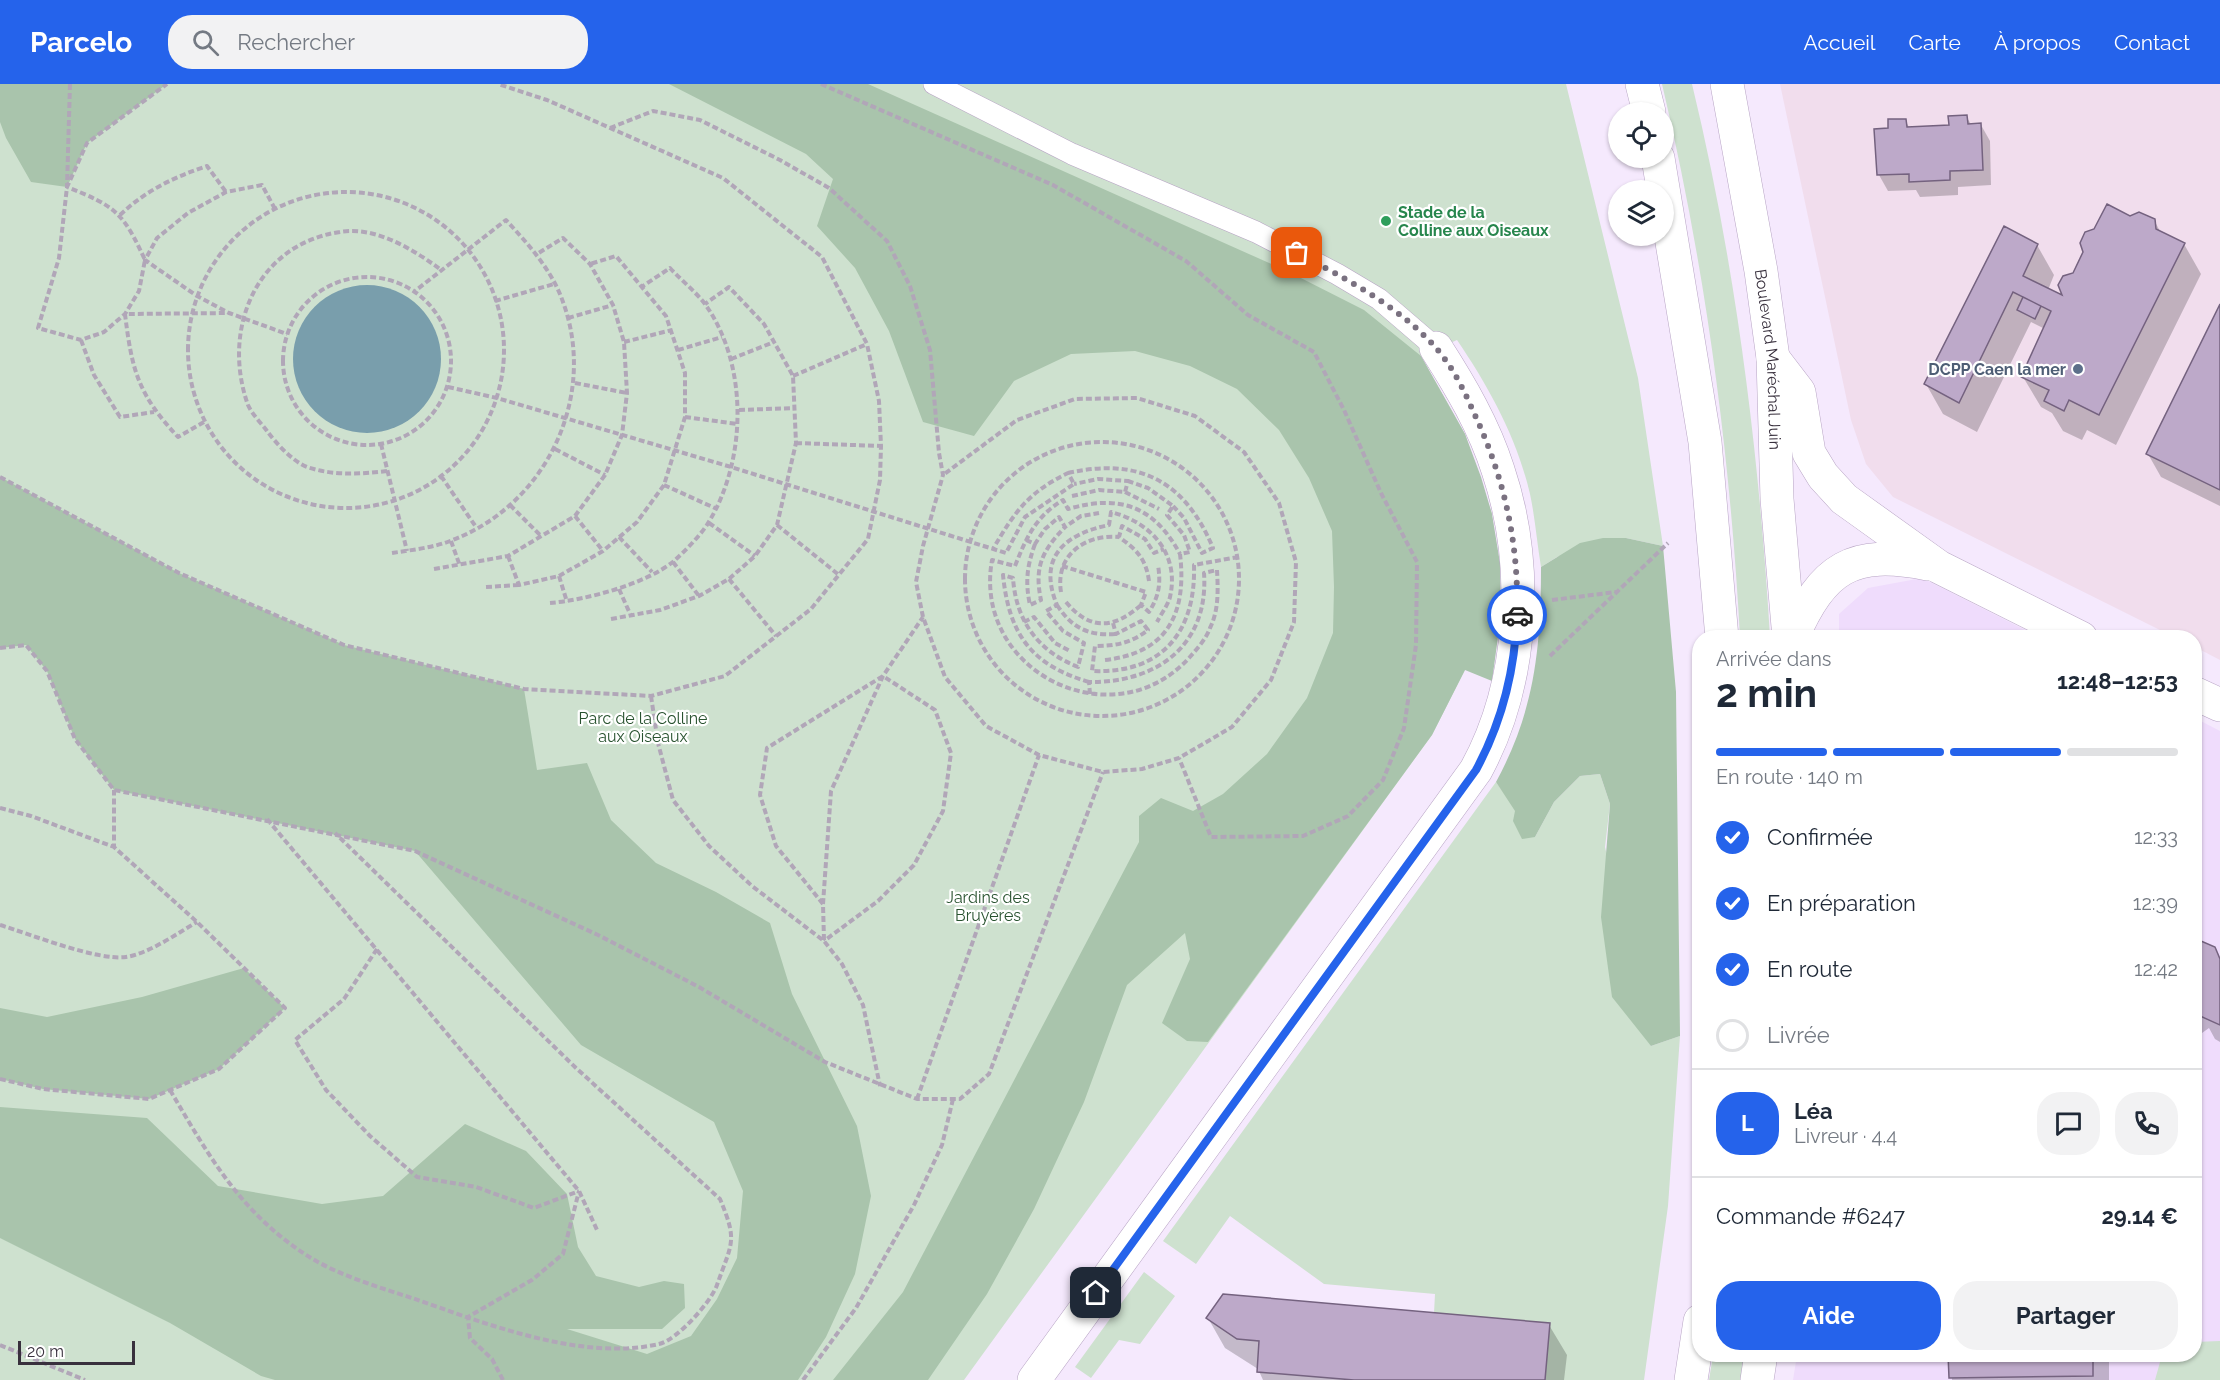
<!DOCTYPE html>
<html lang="fr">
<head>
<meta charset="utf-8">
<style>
	body { margin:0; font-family:Raleway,sans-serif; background:#f2f2f3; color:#1f2937; height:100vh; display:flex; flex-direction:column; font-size:22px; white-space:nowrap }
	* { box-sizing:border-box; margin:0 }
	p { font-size:20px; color:#747a83 }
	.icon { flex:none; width:33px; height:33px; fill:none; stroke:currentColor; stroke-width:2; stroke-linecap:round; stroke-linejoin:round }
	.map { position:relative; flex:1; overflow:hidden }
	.details { position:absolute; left:1692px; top:546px; width:510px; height:732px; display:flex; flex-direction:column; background:#fff; border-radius:24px; box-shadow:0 2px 4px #0004 }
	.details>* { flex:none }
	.buttons { position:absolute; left:1608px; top:18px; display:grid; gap:12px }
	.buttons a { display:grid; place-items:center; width:66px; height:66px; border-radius:50%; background:#fff; box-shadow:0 2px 4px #0004; font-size:30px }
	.scale { position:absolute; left:18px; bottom:15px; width:117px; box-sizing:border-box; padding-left:6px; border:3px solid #38303d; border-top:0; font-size:16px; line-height:21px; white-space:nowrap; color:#38303d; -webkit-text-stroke:4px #fff; paint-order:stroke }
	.pin { position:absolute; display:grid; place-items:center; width:51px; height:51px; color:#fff; margin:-26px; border-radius:12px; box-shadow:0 3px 9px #0006 }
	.courier { position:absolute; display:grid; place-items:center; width:60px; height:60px; margin:-30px; border:4px solid #2563eb; border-radius:50%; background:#fff; color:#222; box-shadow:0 2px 8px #0007 }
	.head em { font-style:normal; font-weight:700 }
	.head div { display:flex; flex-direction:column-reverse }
	.head { display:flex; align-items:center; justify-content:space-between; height:102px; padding:0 24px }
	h1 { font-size:39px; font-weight:700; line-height:45px }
	.bar { display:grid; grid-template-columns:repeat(4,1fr); gap:9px 6px; align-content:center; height:72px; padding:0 24px }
	.bar i { height:8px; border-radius:4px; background:#e0e1e3 }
	.bar .current { background:#2563eb }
	.bar p { grid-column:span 4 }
	.line { display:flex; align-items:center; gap:15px; padding:0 24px; border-top:2px solid #e0e1e3 }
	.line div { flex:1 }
	.round { display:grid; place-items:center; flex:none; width:63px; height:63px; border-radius:24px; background:#f2f2f3 }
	ol { padding:0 24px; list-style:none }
	li { display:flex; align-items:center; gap:18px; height:66px }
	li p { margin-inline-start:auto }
	li .icon { padding:6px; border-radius:50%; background:#2563eb; color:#fff; stroke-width:4 }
	li:last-child { color:#747a83 }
	li i { width:33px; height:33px; border:3px solid #e0e1e3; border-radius:50% }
	.primary-button { display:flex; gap:12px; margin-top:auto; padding:12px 24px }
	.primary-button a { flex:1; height:69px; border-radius:24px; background:#2563eb; color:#fff; font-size:24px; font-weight:700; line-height:69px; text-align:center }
	.primary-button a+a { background:#f2f2f3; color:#1f2937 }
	header { display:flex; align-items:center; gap:36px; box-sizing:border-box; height:84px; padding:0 30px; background:#2563eb; color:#fff }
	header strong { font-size:28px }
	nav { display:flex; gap:33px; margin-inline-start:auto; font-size:21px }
	.search { width:420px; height:54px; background:#f2f2f3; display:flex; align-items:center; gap:15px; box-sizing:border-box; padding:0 21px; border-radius:24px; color:#747a83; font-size:22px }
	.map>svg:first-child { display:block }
	.built { fill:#efdcfc }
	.industrial { fill:#f1dded }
	.green { fill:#cee1cf }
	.forest { fill:#a9c4ac }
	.water { fill:#799eac }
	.shadow { fill:#0003 }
	.building { fill:#bda9c9; stroke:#74627f; stroke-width:1.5 }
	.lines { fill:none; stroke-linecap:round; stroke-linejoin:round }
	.lane-casing { stroke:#b7a4c4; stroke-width:22 }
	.street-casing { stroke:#b7a4c4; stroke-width:34 }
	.secondary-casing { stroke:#b7a4c4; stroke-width:34 }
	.path { stroke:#b1a6b8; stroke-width:4; stroke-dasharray:6 3; stroke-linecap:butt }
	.lane { stroke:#fff; stroke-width:21 }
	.street { stroke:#fff; stroke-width:33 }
	.secondary { stroke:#fff; stroke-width:33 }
	.done { stroke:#7a7180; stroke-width:6; stroke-dasharray:0 10.8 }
	.route { stroke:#2563eb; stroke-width:8 }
	.leisure-dot { fill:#2e9e5b; stroke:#fff; stroke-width:2 }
	.service-dot { fill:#5c6f8a; stroke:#fff; stroke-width:2 }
	.labels { text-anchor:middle; stroke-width:4.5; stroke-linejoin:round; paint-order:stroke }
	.leisure-label { font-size:16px; font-weight:bold; fill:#27864d; stroke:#fff; text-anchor:start }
	.street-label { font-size:16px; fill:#38303d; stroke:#fff }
	.service-label { font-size:16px; font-weight:bold; fill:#4e5e75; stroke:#fff; text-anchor:end }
	.park-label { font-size:16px; fill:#28522f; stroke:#fff }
</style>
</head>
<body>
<header>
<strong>Parcelo</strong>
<div class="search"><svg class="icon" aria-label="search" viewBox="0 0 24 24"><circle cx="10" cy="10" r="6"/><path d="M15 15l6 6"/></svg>Rechercher</div>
<nav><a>Accueil</a><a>Carte</a><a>À propos</a><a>Contact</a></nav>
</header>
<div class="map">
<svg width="2220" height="1296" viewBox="0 0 2220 1296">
	<rect width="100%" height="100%" fill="#f5e9fd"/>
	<path class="built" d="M1922,494L1942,504L2039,553H1839V530L1868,504Z
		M2195,634L2220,647V1296H1793L1797,1271L2194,1270Z"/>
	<path class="industrial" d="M1780,0H2220V576L2195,563L2194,554L2174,553L1893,413L1866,380L1851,336Z"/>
	<path class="green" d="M0,0H1566L1638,294L1663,462L1626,454L1557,473L1541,483C1537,459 1535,433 1530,410C1517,354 1489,303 1457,256L1421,272L1465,350L1492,430L1465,586L1432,651L964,1296H0Z
		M1662,0H1692C1736,182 1759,368 1770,553H1740C1730,367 1705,182 1662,0Z
		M1600,690L1610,720L1605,763L1651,962L1680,952L1668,1122L1644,1296H1545L1550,1239L1434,1229L1435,1210L1324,1200L1230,1132L1196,1180L1163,1157L1496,698L1535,753L1554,718L1580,692Z
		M1144,1188L1175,1212L1140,1260L1119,1256L1091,1294L1075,1283Z
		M2220,1257V1296H2155L2162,1271L2194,1270L2195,1258Z
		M1713,1271H1746L1742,1296H1709Z"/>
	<path class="forest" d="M0,0H167L87,59L67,103L31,98L6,54L0,38Z
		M669,0H868L1287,187L1364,226L1421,272L1465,350L1481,393L1492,430L1500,479L1501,531L1492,597L1465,586L1432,651L1208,958L1187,957L1162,939L1190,875L1185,849L1127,901L1084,1018L1034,1125L987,1210L928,1296H833L903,1208L1139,758V732L1161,714L1193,727L1223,710L1267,670L1307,614L1333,549L1334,503L1332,447L1309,394L1279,346L1237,305L1190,282L1135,267L1071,270L1014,297L974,352L923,338L889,247L855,184L817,142L833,95L806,70Z
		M0,393L179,489L344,561L524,605L537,686L587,679L611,736L656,779L716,808L770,839L792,910L857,1042L871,1112L855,1190L826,1253L798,1296H275L261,1292L170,1239L0,1154V1023L147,1034L218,1102L322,1120L383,1112L465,1040L526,1067L567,1110L578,1163L596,1192L639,1203L664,1197L684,1200L685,1224L662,1245H567L647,1270L691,1252L717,1215L737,1174L743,1107L714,1038L581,961L415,767L114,706L75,655L47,587L26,561L0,564Z
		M1603,454H1626L1663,462L1676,608L1680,952L1651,962L1612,913L1601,833L1610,720L1600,690L1580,692L1554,718L1535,753L1522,755L1513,737L1515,727L1496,698C1535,626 1541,564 1541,483L1580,459Z
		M244,884L285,924L219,985L149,1015L43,1005L0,995V924L47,933L142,913Z"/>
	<path class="water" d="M293 275a74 74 0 1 1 148 0a74 74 0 1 1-148 0Z"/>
	<path class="shadow" d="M1966,32L1972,42L1981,41L1990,57L1991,101L1958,103V111L1920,113L1916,106L1888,107L1879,91L1890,46L1905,36L1910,45L1951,43Z
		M2130,133L2154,136L2161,149L2184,160L2201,190L2116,361L2087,346L2082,356L2063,347L2052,329L2041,323L2023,293L2045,245L2031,238L1977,348L1943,330L1926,300L2037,161L2054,191L2048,206L2064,214L2074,190Z
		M2220,223V422L2161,393L2148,370Z
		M2194,856L2214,865L2220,874V958L2215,955L2209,944L2202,949L2194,946Z
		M1208,1234L1549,1241L1567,1271L1564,1296H1263L1258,1285L1225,1264Z
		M1950,1270H2109V1296H1952Z"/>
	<path class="building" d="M1967,31L1968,40L1981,39L1983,86L1950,87V96L1909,98V90L1877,91L1874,45L1888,44V35H1906L1907,43L1949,41L1948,32Z
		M2107,120L2130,132L2139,128L2155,135L2156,145L2185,159L2099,331L2069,316L2064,327L2044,317L2049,306L2021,293L2051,227L2013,208L1959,319L1924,300L2004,142L2038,160L2023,192L2062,211L2058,201L2063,192L2073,189L2083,168L2080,159L2085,148L2094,145Z
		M2023,213L2041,222L2035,235L2017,226Z
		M2220,220V406L2146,370Z
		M2194,854L2215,863L2220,875V941L2200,932L2197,920L2194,922Z
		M1223,1210L1550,1239L1545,1296H1354L1257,1288L1259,1257L1237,1255L1206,1234Z
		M1948,1270H2093V1292L1949,1294Z"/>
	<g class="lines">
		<g class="lane-casing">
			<path id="lane" d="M934,0L1072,70L1256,148L1337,190L1379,215L1436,264"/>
		</g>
		<g class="street-casing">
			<path id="street" d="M1034,1296L1476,686C1524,598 1530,481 1498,386C1484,342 1461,303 1436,264"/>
		</g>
		<g class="secondary-casing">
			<g id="secondary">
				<path d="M1642,0L1649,28"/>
				<path id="s1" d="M1727,0L1761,187L1773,274L1777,415L1789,554"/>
				<path d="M1658,74L1705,358L1722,554"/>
				<path d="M1773,274L1799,308L1809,369L1823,392L1844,415L1939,483L2081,554"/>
				<path d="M1792,554C1823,483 1852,465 1928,480"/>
				<path d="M2194,609L2220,621"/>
				<path d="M1691,1296L1700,1237"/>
				<path d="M1757,1296L1761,1270"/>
			</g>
		</g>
		<path class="path" d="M70,0L67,103C115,122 123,128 145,176L139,207L125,230L104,248L81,256L38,244L59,174L67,103L87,59L167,0
			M821,0L1053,101L1186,177L1248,231L1314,268L1344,326L1381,409L1417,478L1416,561L1404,644L1383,696L1348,732L1303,752L1211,753L1179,674
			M610,44L653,27L700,36L780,76L829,104L887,157L910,202L930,266L939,369L943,391L923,462L916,498L923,533L945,593L986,642L1039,671L1103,688L1142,685L1179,674L1232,643L1271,596L1294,538L1296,478L1279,419L1244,368L1195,332L1137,314L1075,315L1017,336L943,391
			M188 266a158 158 0 1 1 316 0a158 158 0 1 1-316 0Z
			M275,125L262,101L226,108L188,129L157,154L145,176L197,212L229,229L287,250
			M120,131C145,107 174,93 207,82L226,108
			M283 277a84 84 0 1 1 168 0a84 84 0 1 1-168 0Z
			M495,217L554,200
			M568,234L613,221
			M81,256L94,291L120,333L154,328
			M624,258L672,246
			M678,266L722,253
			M731,275L774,258
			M793,292L867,260
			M575,299L627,309
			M448,303L497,314L731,383L1006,469L1025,433L1074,400L1068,389C1029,408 1015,427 993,465
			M739,326L796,324
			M685,333L738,340
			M204,338L178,353C138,310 132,287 125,230L229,229
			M965 495a137 137 0 1 1 274 0a137 137 0 1 1-274 0Z
			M796,359L881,362
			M381,360L407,467
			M555,365L605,391
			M387,387C360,390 334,392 307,383C292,377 276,359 267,347C261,339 252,330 248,321C221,246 256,160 340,148C376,142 412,165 440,185
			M1068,389C1139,373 1185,397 1213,464L1202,469L1184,434L1173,422
			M441,392L476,443
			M0,393L179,489L344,561L524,605L651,612L725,592L811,525L868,455L880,396L881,362L879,317L867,260L822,173L723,94L547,16L498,0
			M664,401L717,425
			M1125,408L1159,425
			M1072,412L1099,406L1125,408L1128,397L1098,395L1074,400
			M510,421L541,452
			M575,432L603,467
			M709,439L755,472
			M777,441L839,491
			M619,453L652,488
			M1026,456L1035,460L1045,445L1059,433L1065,443L1081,432L1099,429
			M451,457L460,482
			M1035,460C1027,482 1025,498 1030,521L1041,516C1034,483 1042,467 1065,443
			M392,469C411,466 432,464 450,457C546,422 598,313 563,218C552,186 528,160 506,136L415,207
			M508,472L519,501L559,492L603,467L637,438L664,401L685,333V289L666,232L616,172L590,180
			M673,478L699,512
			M1062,482L1146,508L1141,521L1149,528C1159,512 1161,500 1158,481
			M434,485L508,472L575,432L605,391L622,351L627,309L624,258L613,221L590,180L563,154L537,170
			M559,492L567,518
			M729,495L776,552
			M1149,497C1146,475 1137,466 1119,453L1122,442L1145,455L1154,469L1164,465
			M486,503L519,501
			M619,505L631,532
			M1061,508C1055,471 1085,450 1119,453
			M1552,516L1616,508
			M1066,518C1090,547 1114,545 1141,521
			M550,519C586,516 646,500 674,477C686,466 702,450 710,436C747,373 748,280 705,220C695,207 681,196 670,184L643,202
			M1057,521C1072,544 1088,552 1116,550
			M611,535L660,526L699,512L729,495L755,472L777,441L796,359L793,292L764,240L729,203L705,220
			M1024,538L1034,533L1055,559L1070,567
			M1113,539L1116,550L1141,537L1148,546C1131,559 1116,562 1095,562L1092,587C1162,590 1196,548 1194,481L1238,473
			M0,564L26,561L47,587L75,655L114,706L415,767L598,851L699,903L825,978L917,1015H960L989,990L1103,688
			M1550,572L1668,459
			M1105,576C1168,569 1187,529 1180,470L1190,468L1184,451L1167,431L1173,422L1148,404L1128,397
			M1089,598C1031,581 1009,550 1003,491L1013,494C1016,537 1038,567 1078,583L1084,559L1063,547L1046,527L1057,521C1037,473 1065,450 1109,441L1111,428C1150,438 1180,469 1170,513C1168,521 1161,530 1157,538
			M1090,610L1089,598C1157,599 1209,561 1204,489L1217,486C1218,505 1219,526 1210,544C1206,555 1197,565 1189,574C1113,657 972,588 992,476L1015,482C1026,454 1036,432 1063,416L1068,425C1120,410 1154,422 1180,470
			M651,612L658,659L673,716L709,762L752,802L824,857L842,880L863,921L880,1002
			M0,724L31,732L114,763
			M267,735L579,1107L598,1148
			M823,820L776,762L760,711L767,664L883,592L935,626L951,669L943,727L914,781L878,817L824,857
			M0,841C30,850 97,877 126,873C148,870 178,849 197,838
			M824,856L823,820L831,707L883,592L923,533
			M377,865L344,915L295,956L326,1006L370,1052L417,1093L476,1103L534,1124L579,1107
			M0,995L43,1005L149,1015L219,985L285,924L197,838L114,763V706
			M170,1006C210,1074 242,1131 311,1174C341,1192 378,1203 412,1214C484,1239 582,1278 659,1260C677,1256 711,1218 717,1201C732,1158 738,1158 720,1115L576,984L335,749
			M917,1015L1039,671
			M0,1261L85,1296
			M503,1296L492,1275L470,1254L468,1233L532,1196L563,1170L579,1107
			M803,1296L856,1224L914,1121L942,1061L953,1015"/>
		<use href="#lane" class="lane"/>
		<use href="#street" class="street"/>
		<use href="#secondary" class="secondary"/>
	</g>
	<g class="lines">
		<path class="done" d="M1297,169C1345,194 1400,223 1436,264C1452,282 1464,306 1473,327C1504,392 1519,459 1517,531"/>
		<path class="route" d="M1096,1209L1476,686C1502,638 1515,586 1517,531"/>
	</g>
	<circle class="leisure-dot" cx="1386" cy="137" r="6"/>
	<circle class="service-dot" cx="2078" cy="285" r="6"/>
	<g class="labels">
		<g class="leisure-label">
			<text x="1398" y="134">Stade de la<tspan x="1398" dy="18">Colline aux Oiseaux</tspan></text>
		</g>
		<g class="street-label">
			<text dy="6" stroke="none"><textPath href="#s1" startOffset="279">Boulevard Maréchal Juin</textPath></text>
		</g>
		<g class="service-label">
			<text x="2066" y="291">DCPP Caen la mer</text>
		</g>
		<g class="park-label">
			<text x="643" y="640">Parc de la Colline<tspan x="643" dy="18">aux Oiseaux</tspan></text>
			<text x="988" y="819">Jardins des<tspan x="988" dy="18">Bruyères</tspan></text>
		</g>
	</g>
</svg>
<div class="buttons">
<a><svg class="icon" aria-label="locate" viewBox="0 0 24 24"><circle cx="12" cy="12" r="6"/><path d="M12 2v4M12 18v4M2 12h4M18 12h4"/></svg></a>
<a><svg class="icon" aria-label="layers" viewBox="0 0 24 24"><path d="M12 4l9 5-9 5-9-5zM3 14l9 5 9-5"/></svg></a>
</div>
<div class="scale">20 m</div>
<div class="pin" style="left:1297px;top:169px;background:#ea580c"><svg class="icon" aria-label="bag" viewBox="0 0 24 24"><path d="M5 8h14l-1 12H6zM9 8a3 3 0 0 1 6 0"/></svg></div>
<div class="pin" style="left:1096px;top:1209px;background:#1f2937"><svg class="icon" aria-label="home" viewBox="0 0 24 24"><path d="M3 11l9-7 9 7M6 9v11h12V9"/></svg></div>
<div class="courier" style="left:1517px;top:531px"><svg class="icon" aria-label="car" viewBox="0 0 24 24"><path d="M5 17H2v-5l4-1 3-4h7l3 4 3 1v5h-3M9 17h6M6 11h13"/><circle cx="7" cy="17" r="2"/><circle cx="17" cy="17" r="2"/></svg></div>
<section class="details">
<div class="head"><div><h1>2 min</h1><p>Arrivée dans</p></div><em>12:48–12:53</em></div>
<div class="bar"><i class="current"></i><i class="current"></i><i class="current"></i><i></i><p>En route · 140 m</p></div>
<ol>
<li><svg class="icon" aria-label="check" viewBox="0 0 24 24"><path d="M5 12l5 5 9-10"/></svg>Confirmée<p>12:33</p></li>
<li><svg class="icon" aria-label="check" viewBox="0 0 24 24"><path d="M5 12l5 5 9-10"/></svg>En préparation<p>12:39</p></li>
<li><svg class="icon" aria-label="check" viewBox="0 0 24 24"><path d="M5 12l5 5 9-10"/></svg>En route<p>12:42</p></li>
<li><i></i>Livrée</li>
</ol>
<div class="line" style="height:108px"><b class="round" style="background:#2563eb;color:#fff">L</b><div><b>Léa</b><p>Livreur · 4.4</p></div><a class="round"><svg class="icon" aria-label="chat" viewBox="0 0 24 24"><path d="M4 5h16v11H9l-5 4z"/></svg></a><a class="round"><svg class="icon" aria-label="phone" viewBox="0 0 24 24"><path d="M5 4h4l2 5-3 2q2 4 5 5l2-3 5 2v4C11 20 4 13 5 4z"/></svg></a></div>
<div class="line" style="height:78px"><div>Commande #6247</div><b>29.14 €</b></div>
<div class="primary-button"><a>Aide</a><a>Partager</a></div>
</section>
</div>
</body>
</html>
